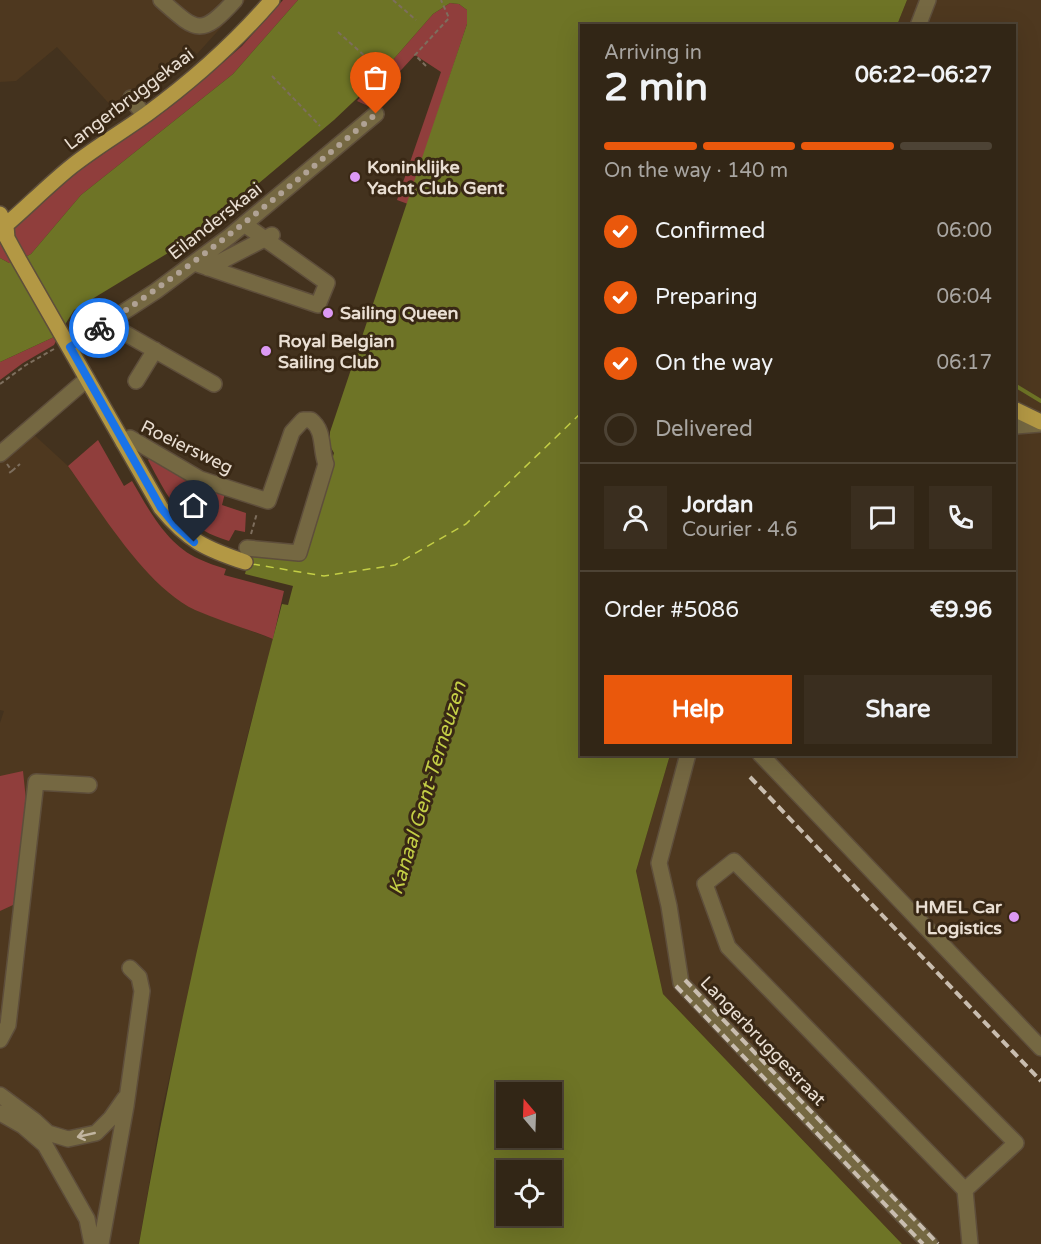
<!DOCTYPE html>
<html lang="en">
<head>
<meta charset="utf-8">
<style>
	body { margin:0; font-family:"Varela Round",sans-serif; background:#3a2e1f; color:#f1f3f6; height:100vh; display:flex; flex-direction:column; font-size:22px; white-space:nowrap }
	* { box-sizing:border-box; margin:0 }
	p { font-size:20px; color:#a8a5a1 }
	.icon { flex:none; width:33px; height:33px; fill:none; stroke:currentColor; stroke-width:2; stroke-linecap:round; stroke-linejoin:round }
	.map { position:relative; flex:1; overflow:hidden }
	.details { position:absolute; left:580px; top:24px; width:436px; height:732px; display:flex; flex-direction:column; background:#322616; border-radius:0px; box-shadow:0 6px 24px #0002,0 0 0 2px #4d4335 }
	.details>* { flex:none }
	.needle { width:39px; rotate:341deg }
	.tools { position:absolute; left:496px; top:1082px; display:grid; gap:12px }
	.tools a { display:grid; place-items:center; width:66px; height:66px; border-radius:0px; background:#322616; box-shadow:0 6px 24px #0002,0 0 0 2px #4d4335; font-size:30px }
	.pin { position:absolute; display:grid; place-items:center; width:51px; height:51px; color:#fff; margin:-62px -26px; border-radius:50% 50% 50% 0; rotate:-45deg; box-shadow:0 0 6px #0007 }
	.pin .icon { rotate:45deg }
	.courier { position:absolute; display:grid; place-items:center; width:60px; height:60px; margin:-30px; border:4px solid #1a73e8; border-radius:50%; background:#fff; color:#222; box-shadow:0 2px 8px #0007 }
	.overview em { font-style:normal; font-weight:700 }
	.overview div { display:flex; flex-direction:column-reverse }
	.overview { display:flex; align-items:center; justify-content:space-between; height:102px; padding:0 24px }
	h1 { font-size:39px; font-weight:700; line-height:45px }
	.bar { display:grid; grid-template-columns:repeat(4,1fr); gap:9px 6px; align-content:center; height:72px; padding:0 24px }
	.bar i { height:8px; border-radius:4px; background:#4d4335 }
	.bar .active { background:#ea580c }
	.bar p { grid-column:span 4 }
	.line { display:flex; align-items:center; gap:15px; padding:0 24px; border-top:2px solid #4d4335 }
	.line div { flex:1 }
	.round { display:grid; place-items:center; flex:none; width:63px; height:63px; border-radius:0px; background:#3a2e1f }
	ol { padding:0 24px; list-style:none }
	li { display:flex; align-items:center; gap:18px; height:66px }
	li p { margin-inline-start:auto }
	li .icon { padding:6px; border-radius:50%; background:#ea580c; color:#fff; stroke-width:4 }
	li:last-child { color:#a8a5a1 }
	li i { width:33px; height:33px; border:3px solid #4d4335; border-radius:50% }
	.action { display:flex; gap:12px; margin-top:auto; padding:12px 24px }
	.action a { flex:1; height:69px; border-radius:0px; background:#ea580c; color:#fff; font-size:24px; font-weight:700; line-height:69px; text-align:center }
	.action a+a { background:#3a2e1f; color:#f1f3f6 }
	.map>svg:first-child { display:block }
	.built { fill:#4e381f }
	.green { fill:#903e3c }
	.water { fill:#6e7426; fill-rule:evenodd }
	.lines { fill:none; stroke-linecap:round; stroke-linejoin:round }
	.stream { stroke:#6e7426; stroke-width:4 }
	.ferry { stroke:#c3ce45; stroke-width:1.5; stroke-dasharray:8 6; stroke-linecap:butt }
	.minor-casing { stroke:#5e4e3b; stroke-width:18 }
	.major-casing { stroke:#5e4e3b; stroke-width:18 }
	.path { stroke:#7d6e5d; stroke-width:2; stroke-dasharray:4.5 3; stroke-linecap:butt }
	.minor { stroke:#756842; stroke-width:15 }
	.major { stroke:#b39844; stroke-width:15 }
	.rail { stroke:#c9bdaf; stroke-width:4; stroke-dasharray:9 4.5; stroke-linecap:butt }
	.oneway { stroke:#c1b5a0 }
	.done { stroke:#b0a294; stroke-width:6; stroke-dasharray:0 10.8 }
	.route { stroke:#1a73e8; stroke-width:8 }
	.poi-dot { fill:#dc99f4; stroke:#392815; stroke-width:2 }
	.labels { text-anchor:middle; stroke-width:6; stroke-linejoin:round; paint-order:stroke }
	.street-label { font-size:18px; fill:#eadfd3; stroke:#392815 }
	.poi-label { font-size:18px; font-weight:bold; fill:#eadfd3; stroke:#392815; text-anchor:start }
	.water-label { font-size:20px; font-style:italic; fill:#c3ce45; stroke:#392815 }
</style>
</head>
<body>
<div class="map">
<svg width="1041" height="1244" viewBox="0 0 1041 1244">
	<rect width="100%" height="100%" fill="#43321e"/>
	<path class="built" d="M0,0H246L197,54L194,51L115,110L57,47L16,81L0,82Z
		M907,0H1041V1244H902L663,994L636,871L670,755L1016,754V26L897,25Z
		M32,433L68,466L127,548L193,609L273,639L245,745L161,1114L139,1244H0V723L4,711L0,710V447Z"/>
	<path class="green" d="M283,0H298L233,74L81,195L31,254L14,263H9L0,258V241L76,173L169,108L204,79L242,46Z
		M450,3L459,4L467,10V24L408,204L397,200L441,72L415,55L368,106L357,101L433,14Z
		M55,333L57,339L54,345L23,363L0,380V362L54,337Z
		M98,440L124,486L132,481C149,510 167,545 199,559C207,563 217,566 226,569L224,575L284,591L273,639C248,629 220,621 195,610C145,586 100,510 68,466Z
		M152,456L225,493L222,505L246,513L245,532L235,530L229,541C220,538 211,535 203,530C175,515 162,486 148,460Z
		M23,771L26,800L18,896L13,905L0,911V776Z"/>
	<path class="water" d="M298,0H907L897,25L582,26V754L670,755L636,871L663,994L902,1244H139C176,1029 226,815 282,604L288,605L293,586L245,574L246,570H243L246,556H302L334,453L330,446V432L467,24V10L459,4L450,3L433,14L371,85L334,120L252,189L211,227L74,310L63,328L55,333L54,337L0,362V258L9,263H14L31,254L81,195L233,74ZM507,1092H552V1137H507ZM507,1170H552V1215H507Z"/>
	<g class="lines">
		<path class="stream" d="M1016,386L1041,401"/>
		<path class="ferry" d="M252,564L324,576L395,565L466,524L582,412"/>
		<g class="minor-casing">
			<path id="minor" d="M161,0C196,31 201,38 235,0
				M918,26L928,0
				M131,98L144,115
				M194,263L318,305L327,283L244,224
				M208,268L272,235
				M107,323L214,384
				M70,347L156,291L230,236L376,114
				M136,381L155,350
				M1016,426L1041,424
				M123,442L130,438L200,479L268,501L292,432L303,420H311C325,431 320,448 326,464L299,553L247,548
				M0,454L87,379
				M688,754L659,863L669,906L681,983L930,1244
				M760,754L1041,1048
				M0,1040L8,1025L36,782L89,785
				M0,1095L35,1121L48,1133L68,1139L96,1133L111,1118L125,1098
				M0,1113L23,1126L45,1145L87,1219L92,1244
				M965,1190L1016,1143L734,861L705,884L728,947L965,1190L970,1244
				M101,1244L126,1106L142,991L139,977L130,968"/>
		</g>
		<g class="major-casing">
			<path id="major" d="M0,214L6,226L7,238L19,260L161,508C188,541 206,549 245,562
				M0,230C24,210 47,186 72,166C96,147 122,132 147,114C192,81 235,43 272,0
				M1016,410L1041,422"/>
		</g>
		<path class="path" d="M393,0L416,20
			M338,32L377,67
			M426,66L415,55L449,18L441,0
			M272,76L320,126
			M0,384L26,365L54,349
			M7,464L12,471L9,473
			M12,471L20,464
			M251,534L257,513"/>
		<use href="#minor" class="minor"/>
		<use href="#major" class="major"/>
		<path class="rail" d="M750,777L1041,1081
			M685,980L938,1244
			M676,986L923,1244"/>
	</g>
	<defs><path id="oneway-shaft" d="M-6 0H5M1.5-3L5.5 0L1.5 3" fill="none" stroke-width="1.6" stroke-linecap="round" stroke-linejoin="round" transform="scale(1.5)"/></defs>
	<use class="oneway" href="#oneway-shaft" transform="translate(86 1135) rotate(167)"/>
	<g class="lines">
		<path class="done" d="M99,328C199,263 285,191 376,114"/>
		<path class="route" d="M99,328L70,347L161,508L175,525L194,542"/>
	</g>
	<g class="poi-dot">
		<circle cx="355" cy="177" r="6"/>
		<circle cx="328" cy="313" r="6"/>
		<circle cx="266" cy="351" r="6"/>
		<circle cx="1014" cy="917" r="6"/>
	</g>
	<g class="labels">
		<g class="street-label">
			<text transform="translate(129 99) rotate(-37)" y="6">Langerbruggekaai</text>
			<text transform="translate(215 221) rotate(-38)" y="6">Eilanderskaai</text>
			<text transform="translate(187 447) rotate(26)" y="6">Roeiersweg</text>
			<text transform="translate(763 1041) rotate(46)" y="6">Langerbruggestraat</text>
		</g>
		<g class="poi-label">
			<text x="367" y="173">Koninklijke<tspan x="367" dy="21">Yacht Club Gent</tspan></text>
			<text x="340" y="319">Sailing Queen</text>
			<text x="278" y="347">Royal Belgian<tspan x="278" dy="21">Sailing Club</tspan></text>
			<text x="1002" y="913" text-anchor="end">HMEL Car<tspan x="1002" dy="21">Logistics</tspan></text>
		</g>
		<g class="water-label">
			<text transform="translate(427 788) rotate(-73)" y="7">Kanaal Gent-Terneuzen</text>
		</g>
	</g>
</svg>
<div class="tools">
<a><svg class="needle" viewBox="-14 -14 28 28"><path d="M0-13l5 13h-10z" fill="#e53935"/><path d="M0 13l5-13h-10z" fill="#a8a5a1"/></svg></a>
<a><svg class="icon" aria-label="locate" viewBox="0 0 24 24"><circle cx="12" cy="12" r="6"/><path d="M12 2v4M12 18v4M2 12h4M18 12h4"/></svg></a>
</div>
<div class="pin" style="left:376px;top:114px;background:#ea580c"><svg class="icon" aria-label="bag" viewBox="0 0 24 24"><path d="M5 8h14l-1 12H6zM9 8a3 3 0 0 1 6 0"/></svg></div>
<div class="pin" style="left:194px;top:542px;background:#1f2937"><svg class="icon" aria-label="home" viewBox="0 0 24 24"><path d="M3 11l9-7 9 7M6 9v11h12V9"/></svg></div>
<div class="courier" style="left:99px;top:328px"><svg class="icon" aria-label="bike" viewBox="0 0 24 24"><circle cx="6" cy="16" r="4"/><circle cx="18" cy="16" r="4"/><path d="M6 16l4-8h5l3 8M10 8l3 8H6M13 5h3"/></svg></div>
<section class="details">
<div class="overview"><div><h1>2 min</h1><p>Arriving in</p></div><em>06:22–06:27</em></div>
<div class="bar"><i class="active"></i><i class="active"></i><i class="active"></i><i></i><p>On the way · 140 m</p></div>
<ol>
<li><svg class="icon" aria-label="check" viewBox="0 0 24 24"><path d="M5 12l5 5 9-10"/></svg>Confirmed<p>06:00</p></li>
<li><svg class="icon" aria-label="check" viewBox="0 0 24 24"><path d="M5 12l5 5 9-10"/></svg>Preparing<p>06:04</p></li>
<li><svg class="icon" aria-label="check" viewBox="0 0 24 24"><path d="M5 12l5 5 9-10"/></svg>On the way<p>06:17</p></li>
<li><i></i>Delivered</li>
</ol>
<div class="line" style="height:108px"><a class="round"><svg class="icon" aria-label="person" viewBox="0 0 24 24"><circle cx="12" cy="8" r="4"/><path d="M4 21q1-7 8-7t8 7"/></svg></a><div><b>Jordan</b><p>Courier · 4.6</p></div><a class="round"><svg class="icon" aria-label="chat" viewBox="0 0 24 24"><path d="M4 5h16v11H9l-5 4z"/></svg></a><a class="round"><svg class="icon" aria-label="phone" viewBox="0 0 24 24"><path d="M5 4h4l2 5-3 2q2 4 5 5l2-3 5 2v4C11 20 4 13 5 4z"/></svg></a></div>
<div class="line" style="height:78px"><div>Order #5086</div><b>€9.96</b></div>
<div class="action"><a>Help</a><a>Share</a></div>
</section>
</div>
</body>
</html>
